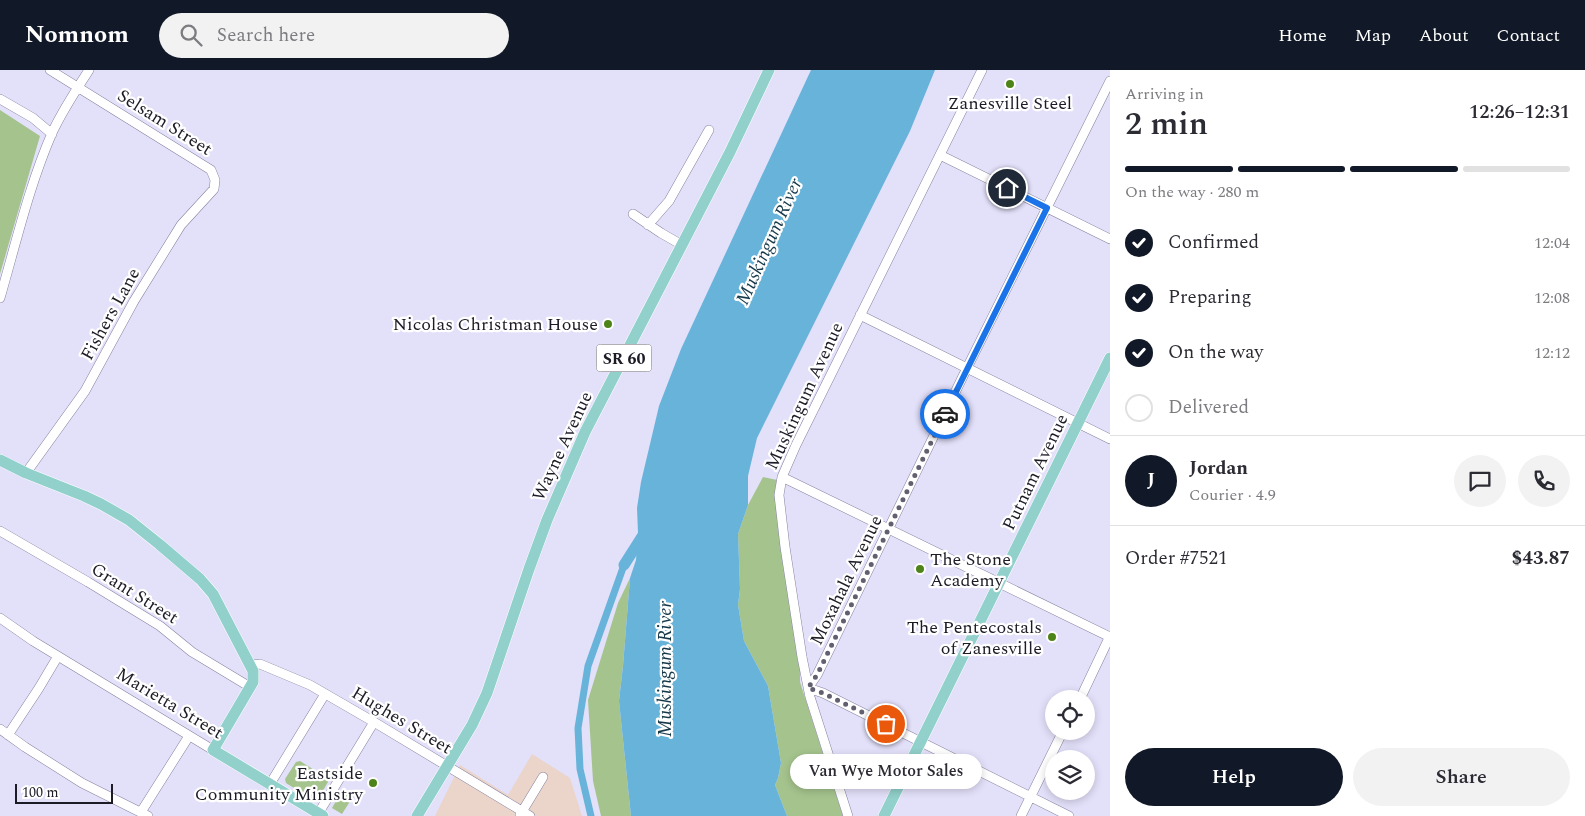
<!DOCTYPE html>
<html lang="en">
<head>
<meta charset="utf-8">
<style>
	body { margin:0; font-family:Spectral,serif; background:#f2f2f3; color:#2b2b33; height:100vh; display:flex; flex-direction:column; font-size:19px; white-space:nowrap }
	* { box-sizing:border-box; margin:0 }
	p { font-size:16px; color:#7c7c81 }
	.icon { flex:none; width:28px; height:28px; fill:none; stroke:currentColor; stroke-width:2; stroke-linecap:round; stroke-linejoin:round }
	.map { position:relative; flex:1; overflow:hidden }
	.sheet { display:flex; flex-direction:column; background:#fff; width:475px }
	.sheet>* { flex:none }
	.controls { position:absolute; left:1045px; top:620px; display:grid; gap:10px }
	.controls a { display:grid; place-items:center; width:50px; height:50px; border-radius:50%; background:#fff; box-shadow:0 2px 8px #0003; font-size:25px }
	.scale { position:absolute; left:15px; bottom:12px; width:98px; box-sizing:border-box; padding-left:5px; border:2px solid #1c1b26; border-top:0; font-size:14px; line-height:18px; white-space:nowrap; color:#1c1b26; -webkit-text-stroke:4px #fff; paint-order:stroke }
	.pin { position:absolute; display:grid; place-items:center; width:42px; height:42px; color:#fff; margin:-21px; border:2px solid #fff; border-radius:50%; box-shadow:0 1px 5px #0007 }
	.courier { position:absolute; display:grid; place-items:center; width:50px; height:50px; margin:-25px; border:4px solid #1a73e8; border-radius:50%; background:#fff; color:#222; box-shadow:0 1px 6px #0007 }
	.bubble { position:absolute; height:35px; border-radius:18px; background:#fff; box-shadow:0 2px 8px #0003; font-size:16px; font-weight:600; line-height:35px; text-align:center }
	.overview em { font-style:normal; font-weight:600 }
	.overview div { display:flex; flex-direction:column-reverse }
	.overview { display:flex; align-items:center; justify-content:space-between; height:85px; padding:0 15px }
	h1 { font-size:32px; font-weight:600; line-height:38px }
	.bar { display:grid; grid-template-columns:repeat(4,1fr); gap:8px 5px; align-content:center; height:60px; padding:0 15px }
	.bar i { height:6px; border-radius:4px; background:#e1e1e2 }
	.bar .active { background:#111827 }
	.bar p { grid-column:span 4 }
	.line { display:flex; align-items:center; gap:12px; padding:0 15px; border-top:1px solid #e1e1e2 }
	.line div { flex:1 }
	.round { display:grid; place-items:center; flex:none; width:52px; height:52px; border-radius:26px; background:#f2f2f3 }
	ol { padding:0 15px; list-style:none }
	li { display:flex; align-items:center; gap:15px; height:55px }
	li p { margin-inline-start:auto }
	li .icon { padding:5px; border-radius:50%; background:#111827; color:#fff; stroke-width:4 }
	li:last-child { color:#7c7c81 }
	li i { width:28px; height:28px; border:2px solid #e1e1e2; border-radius:50% }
	.action { display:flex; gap:10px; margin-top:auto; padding:10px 15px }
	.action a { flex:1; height:58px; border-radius:30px; background:#111827; color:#fff; font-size:20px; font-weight:600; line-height:58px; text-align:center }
	.action a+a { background:#f2f2f3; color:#2b2b33 }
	header { display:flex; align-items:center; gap:30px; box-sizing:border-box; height:70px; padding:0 25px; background:#111827; color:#fff }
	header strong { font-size:24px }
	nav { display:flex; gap:28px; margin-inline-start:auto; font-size:18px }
	.search { width:350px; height:45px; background:#f2f2f3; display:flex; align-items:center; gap:12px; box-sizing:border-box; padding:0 18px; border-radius:28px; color:#7c7c81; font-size:19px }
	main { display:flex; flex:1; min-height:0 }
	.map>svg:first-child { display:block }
	.commercial { fill:#ebd4c9 }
	.green { fill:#a5c48d }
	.water { fill:#67b3d9 }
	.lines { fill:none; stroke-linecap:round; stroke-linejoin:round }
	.canal { stroke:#67b3d9; stroke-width:7 }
	.river { stroke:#67b3d9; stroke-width:11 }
	.minor-casing { stroke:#8682a0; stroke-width:10 }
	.major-casing { stroke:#fff; stroke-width:12 }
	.minor { stroke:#fff; stroke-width:9 }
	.major { stroke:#91d0cb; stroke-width:11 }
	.done { stroke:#626070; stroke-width:5; stroke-dasharray:0 9 }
	.route { stroke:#1a73e8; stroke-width:6 }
	.poi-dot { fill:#4e831a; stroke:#fff; stroke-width:2 }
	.labels { text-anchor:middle; stroke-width:4.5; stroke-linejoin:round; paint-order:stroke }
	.shield { fill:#fff; stroke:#605f67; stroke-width:1 }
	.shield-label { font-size:16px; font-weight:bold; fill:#1c1b26 }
	.poi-label { font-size:18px; fill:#1c1b26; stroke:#fff; text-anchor:end }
	.street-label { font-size:18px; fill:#1c1b26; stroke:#fff }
	.water-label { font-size:19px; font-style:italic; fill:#16394a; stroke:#fff }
</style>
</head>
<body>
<header>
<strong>Nomnom</strong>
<div class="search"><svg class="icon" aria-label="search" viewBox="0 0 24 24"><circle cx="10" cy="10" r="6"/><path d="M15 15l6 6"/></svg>Search here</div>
<nav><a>Home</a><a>Map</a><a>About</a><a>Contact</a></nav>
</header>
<main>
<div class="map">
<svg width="1110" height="746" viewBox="0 0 1110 746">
	<rect width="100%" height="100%" fill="#e3e0fa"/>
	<path class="commercial" d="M532,684L570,708L582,746H435L460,695L508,725Z"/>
	<path class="green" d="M0,40L40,66L0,204Z
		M763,407L777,410L800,597V612L843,746H787L775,715L778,708L781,693L768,616L744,571L738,535L740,519L738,464L748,435Z
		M630,508L623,596L619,631L631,746H601L593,711L588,630L618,533Z
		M300,691L327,708L328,712L318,729L313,730L286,713L285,709L296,692Z
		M343,719L354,725L342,744L332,738Z"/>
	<path class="water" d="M811,0H935L910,61L757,368L748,406V435L738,464L740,519L738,535L744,571L768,616L781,693L778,708L775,715L787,746H631L619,631L623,596L630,508L636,490L638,463L637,438L641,412L659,336L681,279Z"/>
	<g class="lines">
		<path class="canal" d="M591,746L580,699L578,658L588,596L624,495"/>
		<path class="river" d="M624,495L645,462"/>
		<g class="minor-casing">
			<path id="minor" d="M0,29L33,48L52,64
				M940,85L1110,169
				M633,144L661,163L682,175
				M648,155L669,131L709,60
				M0,228C16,173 29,116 52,63C62,41 76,20 89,0
				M860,245L1110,369
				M26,403L85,321L134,231L181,155L214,119L215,110L211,100L50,0
				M782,407L1110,567
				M0,461L88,512L160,556L192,582L250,617
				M0,548L33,571L213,680
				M251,595L260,594L310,615L374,652L530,746
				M808,618L817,605L967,298L1110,11
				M808,618L823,623L1069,746
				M1080,629L1110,566
				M0,659L25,677L82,713L148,746
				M8,665L39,618L58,586
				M270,714L325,624
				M141,742L189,666
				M318,744L374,652
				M520,745L543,707
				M848,746L810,627L802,587L785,477L779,425L782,407L796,375L982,0
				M1021,746L1063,661"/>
		</g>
		<g class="major-casing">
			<path id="major" d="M0,390L26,403L84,426L101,434L129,450L159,474L200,509L213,524L253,601V612L213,680L323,746
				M417,746L472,655L487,623L529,499L547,450L585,362L730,82L769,0
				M884,746L1110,288"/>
		</g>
		<use href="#minor" class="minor"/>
		<use href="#major" class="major"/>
	</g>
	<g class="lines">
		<path class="done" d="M886,654L823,623L808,618L817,605L945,344"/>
		<path class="route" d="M945,344L1047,138L1007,118"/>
	</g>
	<g class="poi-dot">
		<circle cx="1010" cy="14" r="5"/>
		<circle cx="608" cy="254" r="5"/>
		<circle cx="920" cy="499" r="5"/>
		<circle cx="1052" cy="567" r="5"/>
		<circle cx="373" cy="713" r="5"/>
	</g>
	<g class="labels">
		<rect class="shield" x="596.5" y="274.5" width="55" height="27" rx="4"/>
		<g class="shield-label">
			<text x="624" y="294">SR 60</text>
		</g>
		<g class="poi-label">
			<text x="1010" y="39" text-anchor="middle">Zanesville Steel</text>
			<text x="598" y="260">Nicolas Christman House</text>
			<text x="930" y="495" text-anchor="start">The Stone<tspan x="930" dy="21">Academy</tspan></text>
			<text x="1042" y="563">The Pentecostals<tspan x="1042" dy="21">of Zanesville</tspan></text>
			<text x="363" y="709">Eastside<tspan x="363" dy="21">Community Ministry</tspan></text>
		</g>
		<g class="street-label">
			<text transform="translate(165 52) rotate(32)" y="6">Selsam Street</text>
			<text transform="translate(110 244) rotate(-61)" y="6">Fishers Lane</text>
			<text transform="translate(804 326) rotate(-65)" y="6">Muskingum Avenue</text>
			<text transform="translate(562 376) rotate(-65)" y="6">Wayne Avenue</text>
			<text transform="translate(1035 402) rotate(-64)" y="6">Putnam Avenue</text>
			<text transform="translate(846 510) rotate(-64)" y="6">Moxahala Avenue</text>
			<text transform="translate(135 523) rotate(32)" y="6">Grant Street</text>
			<text transform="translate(170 633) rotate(31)" y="6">Marietta Street</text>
			<text transform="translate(402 650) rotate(31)" y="6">Hughes Street</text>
		</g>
		<g class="water-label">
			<text transform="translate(768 171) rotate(-66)" y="7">Muskingum River</text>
			<text transform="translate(664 599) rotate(-90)" y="7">Muskingum River</text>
		</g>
	</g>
</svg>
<div class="controls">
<a><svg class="icon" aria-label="locate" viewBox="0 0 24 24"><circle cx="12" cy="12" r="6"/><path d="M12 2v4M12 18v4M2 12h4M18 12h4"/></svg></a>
<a><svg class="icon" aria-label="layers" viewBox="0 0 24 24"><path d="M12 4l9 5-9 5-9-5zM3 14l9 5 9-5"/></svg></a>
</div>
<div class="scale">100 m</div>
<div class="pin" style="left:886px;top:654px;background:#ea580c"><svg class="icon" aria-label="bag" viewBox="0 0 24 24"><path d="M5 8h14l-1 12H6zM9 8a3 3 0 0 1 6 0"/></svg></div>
<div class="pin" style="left:1007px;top:118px;background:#1f2937"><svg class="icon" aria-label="home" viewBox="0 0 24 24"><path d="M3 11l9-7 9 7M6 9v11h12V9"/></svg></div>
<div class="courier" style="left:945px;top:344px"><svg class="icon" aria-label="car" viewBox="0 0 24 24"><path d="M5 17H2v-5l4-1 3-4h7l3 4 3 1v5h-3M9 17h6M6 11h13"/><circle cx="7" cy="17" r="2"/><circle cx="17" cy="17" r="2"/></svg></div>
<div class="bubble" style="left:790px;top:684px;width:192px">Van Wye Motor Sales</div>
</div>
<section class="sheet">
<div class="overview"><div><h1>2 min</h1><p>Arriving in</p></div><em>12:26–12:31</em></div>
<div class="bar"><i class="active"></i><i class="active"></i><i class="active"></i><i></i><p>On the way · 280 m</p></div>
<ol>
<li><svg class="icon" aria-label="check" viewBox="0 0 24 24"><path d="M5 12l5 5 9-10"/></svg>Confirmed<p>12:04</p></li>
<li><svg class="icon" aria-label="check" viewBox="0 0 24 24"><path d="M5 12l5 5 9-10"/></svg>Preparing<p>12:08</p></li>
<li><svg class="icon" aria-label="check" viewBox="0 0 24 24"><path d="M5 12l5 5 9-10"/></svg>On the way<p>12:12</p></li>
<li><i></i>Delivered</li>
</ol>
<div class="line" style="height:90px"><b class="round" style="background:#111827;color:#fff">J</b><div><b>Jordan</b><p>Courier · 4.9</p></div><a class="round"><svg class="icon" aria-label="chat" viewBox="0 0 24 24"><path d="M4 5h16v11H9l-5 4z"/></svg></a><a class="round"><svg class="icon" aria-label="phone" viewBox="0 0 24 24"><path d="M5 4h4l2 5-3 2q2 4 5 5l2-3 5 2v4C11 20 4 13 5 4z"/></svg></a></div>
<div class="line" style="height:65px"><div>Order #7521</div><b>$43.87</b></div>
<div class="action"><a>Help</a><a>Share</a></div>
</section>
</main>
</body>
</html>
